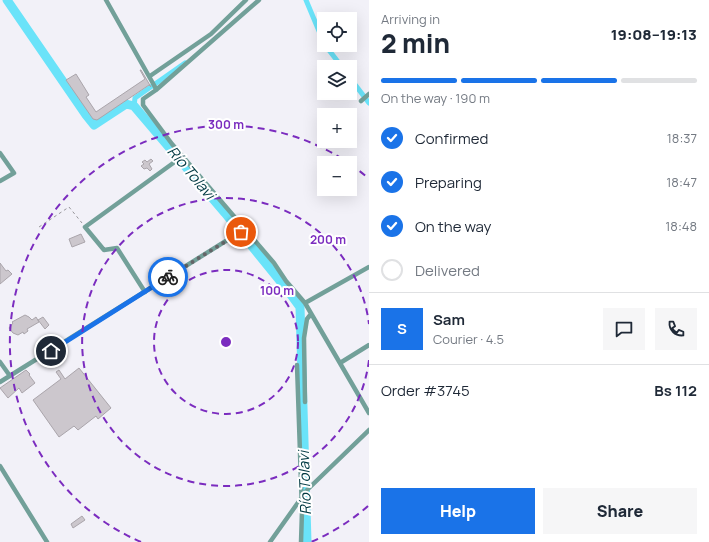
<!DOCTYPE html>
<html lang="en">
<head>
<meta charset="utf-8">
<style>
	body { margin:0; font-family:Manrope,sans-serif; background:#f6f6f7; color:#1f2937; height:100vh; display:flex; flex-direction:column; font-size:15px; white-space:nowrap }
	* { box-sizing:border-box; margin:0 }
	p { font-size:13px; color:#747a83 }
	.icon { flex:none; width:22px; height:22px; fill:none; stroke:currentColor; stroke-width:2; stroke-linecap:round; stroke-linejoin:round }
	.map { position:relative; flex:1; overflow:hidden }
	.sheet { display:flex; flex-direction:column; background:#fff; width:340px }
	.sheet>* { flex:none }
	.buttons { position:absolute; left:317px; top:12px; display:grid; gap:8px }
	.buttons a { display:grid; place-items:center; width:40px; height:40px; border-radius:0px; background:#fff; box-shadow:0 4px 16px #0002; font-size:20px }
	.pin { position:absolute; display:grid; place-items:center; width:34px; height:34px; color:#fff; margin:-17px; border:2px solid #fff; border-radius:50%; box-shadow:0 1px 4px #0007 }
	.courier { position:absolute; display:grid; place-items:center; width:40px; height:40px; margin:-20px; border:3px solid #1a73e8; border-radius:50%; background:#fff; color:#222; box-shadow:0 1px 5px #0007 }
	.summary em { font-style:normal; font-weight:800 }
	.summary div { display:flex; flex-direction:column-reverse }
	.summary { display:flex; align-items:center; justify-content:space-between; height:68px; padding:0 12px }
	h1 { font-size:26px; font-weight:800; line-height:30px }
	.bar { display:grid; grid-template-columns:repeat(4,1fr); gap:6px 4px; align-content:center; height:48px; padding:0 12px }
	.bar i { height:5px; border-radius:3px; background:#e0e1e3 }
	.bar .active { background:#1a73e8 }
	.bar p { grid-column:span 4 }
	.line { display:flex; align-items:center; gap:10px; padding:0 12px; border-top:1px solid #e0e1e3 }
	.line div { flex:1 }
	.round { display:grid; place-items:center; flex:none; width:42px; height:42px; border-radius:0px; background:#f6f6f7 }
	ol { padding:0 12px; list-style:none }
	li { display:flex; align-items:center; gap:12px; height:44px }
	li p { margin-inline-start:auto }
	li .icon { padding:4px; border-radius:50%; background:#1a73e8; color:#fff; stroke-width:4 }
	li:last-child { color:#747a83 }
	li i { width:22px; height:22px; border:2px solid #e0e1e3; border-radius:50% }
	.button { display:flex; gap:8px; margin-top:auto; padding:8px 12px }
	.button a { flex:1; height:46px; border-radius:0px; background:#1a73e8; color:#fff; font-size:16px; font-weight:800; line-height:46px; text-align:center }
	.button a+a { background:#f6f6f7; color:#1f2937 }
	main { display:flex; flex:1; min-height:0 }
	.map>svg:first-child { display:block }
	.lines { fill:none; stroke-linecap:round; stroke-linejoin:round }
	.canal { stroke:#6ae3f9; stroke-width:5 }
	.river { stroke:#6ae3f9; stroke-width:9 }
	.building { fill:#ccc7cd; stroke:#aaa5ab }
	.path { stroke:#98979c; stroke-width:1; stroke-dasharray:3 3; stroke-linecap:butt }
	.minor { stroke:#72a099; stroke-width:4.5 }
	.done { stroke:#656568; stroke-width:4; stroke-dasharray:0 7.2 }
	.route { stroke:#1a73e8; stroke-width:5 }
	.ring { fill:none; stroke:#7b2cbf; stroke-width:2; stroke-dasharray:7 5 }
	.labels { text-anchor:middle; stroke-width:4; stroke-linejoin:round; paint-order:stroke }
	.water-label { font-size:15px; font-style:italic; fill:#003942; stroke:#fff }
	.centre { fill:#7b2cbf; stroke:#fff; stroke-width:2 }
	.ring-label { font-size:12px; text-anchor:middle; font-weight:bold; fill:#7b2cbf; stroke:#fff; stroke-width:4; stroke-linejoin:round; paint-order:stroke }
</style>
</head>
<body>
<main>
<div class="map">
<svg width="369" height="542" viewBox="0 0 369 542">
	<rect width="100%" height="100%" fill="#f2f1f8"/>
	<g class="lines">
		<path class="canal" d="M306,0L324,43
			M325,45L342,67
			M350,78L369,103
			M134,106L135,98L185,63"/>
		<path class="river" d="M7,0L86,115L94,125L126,104L134,106L225,213L289,292L300,307L307,542"/>
	</g>
	<path class="building" d="M140,70H141L151,87L149,85L97,120L93,119L66,80L76,74L89,95L86,97L96,112L145,79Z
		M151,159L153,161L149,164L152,169L150,171L147,168L144,169L141,166L144,164L142,162L145,160L147,162Z
		M81,234L85,242L72,247L69,239Z
		M0,263L6,271L8,270L12,274L0,284Z
		M25,315L29,317L32,320L36,317L39,322L27,329L28,331L24,334L23,332L18,335L13,333L9,328L13,323L12,322Z
		M43,317L49,325L45,329L38,320Z
		M79,368L111,408L98,419L96,416L78,430L74,426L59,437L33,400L61,379L56,372L59,370L65,379Z
		M26,370L30,374L29,375L35,383L22,393L19,388L8,398L0,388Z
		M82,516L85,520L73,528L71,524Z"/>
	<g class="lines">
		<path class="path" d="M39,227L69,207L82,223"/>
		<path class="minor" d="M106,0L155,87L156,90L143,99V105L172,144L274,263L286,281L305,303L369,413
			M150,76L211,34L246,0
			M156,90L259,0
			M361,101L369,94
			M0,153L14,173L0,181
			M145,292L117,248L104,250L85,227L176,161L183,157
			M305,303L369,267
			M0,362L10,376
			M340,363L369,345
			M297,365L302,511L301,542
			M0,382L245,229
			M305,402L304,338L307,319L311,314
			M0,466L47,542
			M270,542L307,490L369,430"/>
	</g>
	<g class="lines">
		<path class="done" d="M168,277L241,232"/>
		<path class="route" d="M51,351L168,277"/>
	</g>
	<g class="ring">
		<circle cx="226" cy="342" r="72"/>
		<path d="M369 360A144 144 0 1 1 369 324"/>
		<path d="M368 506A217 217 0 0 1 311 542M141 542A217 217 0 1 1 347 162M350 164A217 217 0 0 1 368 178"/>
	</g>
	<g class="labels">
		<g class="water-label">
			<text transform="translate(191 173) rotate(50)" y="5">Río Tolavi</text>
			<text transform="translate(305 483) rotate(-92)" y="5">Río Tolavi</text>
		</g>
	</g>
	<circle cx="226" cy="342" r="6" class="centre"/>
	<g class="ring-label">
		<text x="226" y="129">300 m</text>
		<text x="328" y="244">200 m</text>
		<text x="277" y="295">100 m</text>
	</g>
</svg>
<div class="buttons">
<a><svg class="icon" aria-label="locate" viewBox="0 0 24 24"><circle cx="12" cy="12" r="6"/><path d="M12 2v4M12 18v4M2 12h4M18 12h4"/></svg></a>
<a><svg class="icon" aria-label="layers" viewBox="0 0 24 24"><path d="M12 4l9 5-9 5-9-5zM3 14l9 5 9-5"/></svg></a>
<a>+</a>
<a>−</a>
</div>
<div class="pin" style="left:241px;top:232px;background:#ea580c"><svg class="icon" aria-label="bag" viewBox="0 0 24 24"><path d="M5 8h14l-1 12H6zM9 8a3 3 0 0 1 6 0"/></svg></div>
<div class="pin" style="left:51px;top:351px;background:#1f2937"><svg class="icon" aria-label="home" viewBox="0 0 24 24"><path d="M3 11l9-7 9 7M6 9v11h12V9"/></svg></div>
<div class="courier" style="left:168px;top:277px"><svg class="icon" aria-label="bike" viewBox="0 0 24 24"><circle cx="6" cy="16" r="4"/><circle cx="18" cy="16" r="4"/><path d="M6 16l4-8h5l3 8M10 8l3 8H6M13 5h3"/></svg></div>
</div>
<section class="sheet">
<div class="summary"><div><h1>2 min</h1><p>Arriving in</p></div><em>19:08–19:13</em></div>
<div class="bar"><i class="active"></i><i class="active"></i><i class="active"></i><i></i><p>On the way · 190 m</p></div>
<ol>
<li><svg class="icon" aria-label="check" viewBox="0 0 24 24"><path d="M5 12l5 5 9-10"/></svg>Confirmed<p>18:37</p></li>
<li><svg class="icon" aria-label="check" viewBox="0 0 24 24"><path d="M5 12l5 5 9-10"/></svg>Preparing<p>18:47</p></li>
<li><svg class="icon" aria-label="check" viewBox="0 0 24 24"><path d="M5 12l5 5 9-10"/></svg>On the way<p>18:48</p></li>
<li><i></i>Delivered</li>
</ol>
<div class="line" style="height:72px"><b class="round" style="background:#1a73e8;color:#fff">S</b><div><b>Sam</b><p>Courier · 4.5</p></div><a class="round"><svg class="icon" aria-label="chat" viewBox="0 0 24 24"><path d="M4 5h16v11H9l-5 4z"/></svg></a><a class="round"><svg class="icon" aria-label="phone" viewBox="0 0 24 24"><path d="M5 4h4l2 5-3 2q2 4 5 5l2-3 5 2v4C11 20 4 13 5 4z"/></svg></a></div>
<div class="line" style="height:52px"><div>Order #3745</div><b>Bs 112</b></div>
<div class="button"><a>Help</a><a>Share</a></div>
</section>
</main>
</body>
</html>
